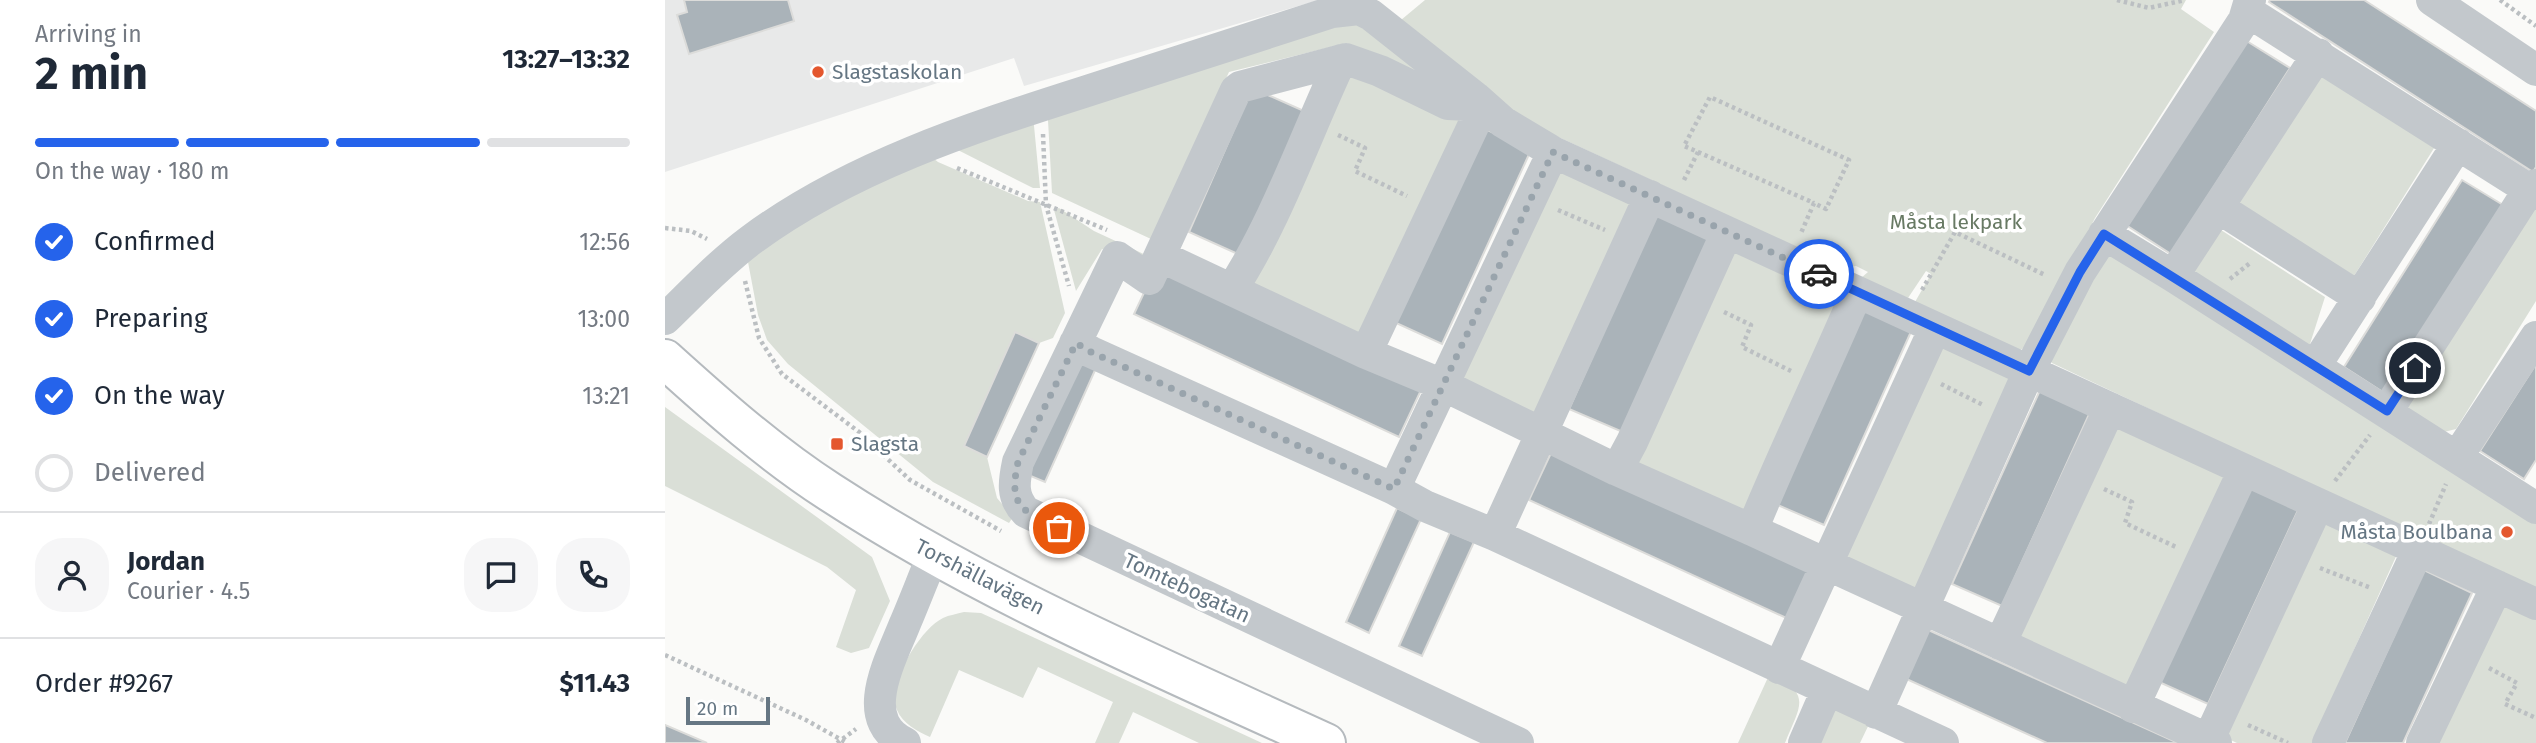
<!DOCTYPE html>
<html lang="en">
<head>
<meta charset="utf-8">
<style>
	body { margin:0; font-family:"Fira Sans",sans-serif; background:#f6f6f7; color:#1f2937; height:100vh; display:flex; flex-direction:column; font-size:26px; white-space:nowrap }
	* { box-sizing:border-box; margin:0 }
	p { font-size:23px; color:#747a83 }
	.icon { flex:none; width:38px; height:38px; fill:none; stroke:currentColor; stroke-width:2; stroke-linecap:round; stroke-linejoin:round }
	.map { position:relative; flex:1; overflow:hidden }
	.drawer { display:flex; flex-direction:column; background:#fff; width:665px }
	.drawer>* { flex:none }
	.scale { position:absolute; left:21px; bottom:18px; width:84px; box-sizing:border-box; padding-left:7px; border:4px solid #657683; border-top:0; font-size:19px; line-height:24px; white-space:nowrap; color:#657683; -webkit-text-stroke:5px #fff; paint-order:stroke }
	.pin { position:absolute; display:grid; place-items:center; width:60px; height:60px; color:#fff; margin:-30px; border:4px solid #fff; border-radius:50%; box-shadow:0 2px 7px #0007 }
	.courier { position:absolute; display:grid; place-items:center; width:70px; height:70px; margin:-35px; border:5px solid #2563eb; border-radius:50%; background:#fff; color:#222; box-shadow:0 2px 9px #0007 }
	.overview em { font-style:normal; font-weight:700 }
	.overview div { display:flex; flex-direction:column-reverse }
	.overview { display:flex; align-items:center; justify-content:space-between; height:119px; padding:0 35px }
	h1 { font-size:46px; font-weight:700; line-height:52px }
	.bar { display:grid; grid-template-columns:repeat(4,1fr); gap:10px 7px; align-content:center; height:84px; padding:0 35px }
	.bar i { height:9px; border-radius:5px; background:#e0e1e3 }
	.bar .current { background:#2563eb }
	.bar p { grid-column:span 4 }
	.line { display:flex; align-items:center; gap:18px; padding:0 35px; border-top:2px solid #e0e1e3 }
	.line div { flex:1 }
	.round { display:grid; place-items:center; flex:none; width:74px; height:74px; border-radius:28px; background:#f6f6f7 }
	ol { padding:0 35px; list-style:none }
	li { display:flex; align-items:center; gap:21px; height:77px }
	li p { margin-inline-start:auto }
	li .icon { padding:7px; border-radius:50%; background:#2563eb; color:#fff; stroke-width:4 }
	li:last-child { color:#747a83 }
	li i { width:38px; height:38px; border:4px solid #e0e1e3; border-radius:50% }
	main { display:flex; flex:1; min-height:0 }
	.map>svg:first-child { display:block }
	.built { fill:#e8e9e9 }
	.green { fill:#dadfd7 }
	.building { fill:#aab3b9; stroke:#dcdcda; stroke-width:2 }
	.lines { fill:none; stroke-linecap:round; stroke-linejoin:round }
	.major-casing { stroke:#b5babe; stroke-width:42 }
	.path { stroke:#bbbfc2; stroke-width:4.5; stroke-dasharray:3.5 3.5; stroke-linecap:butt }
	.minor { stroke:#c3c8cc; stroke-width:32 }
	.major { stroke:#fff; stroke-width:38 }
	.done { stroke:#99a4ac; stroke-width:7; stroke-dasharray:0 12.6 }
	.route { stroke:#2563eb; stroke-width:9 }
	.poi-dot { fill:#e4572e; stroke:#fff; stroke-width:2.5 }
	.labels { text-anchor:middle; stroke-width:7; stroke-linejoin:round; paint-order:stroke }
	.poi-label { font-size:21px; fill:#657683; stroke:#fff; text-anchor:start }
	.park-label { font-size:21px; fill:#687a64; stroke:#fff }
	.street-label { font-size:21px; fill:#657683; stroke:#fff }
</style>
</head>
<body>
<main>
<section class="drawer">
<div class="overview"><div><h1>2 min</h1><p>Arriving in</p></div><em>13:27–13:32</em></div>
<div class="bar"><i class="current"></i><i class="current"></i><i class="current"></i><i></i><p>On the way · 180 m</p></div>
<ol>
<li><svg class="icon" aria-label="check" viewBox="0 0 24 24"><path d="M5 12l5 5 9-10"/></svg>Confirmed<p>12:56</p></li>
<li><svg class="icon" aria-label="check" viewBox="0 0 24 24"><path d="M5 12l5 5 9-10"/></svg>Preparing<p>13:00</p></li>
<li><svg class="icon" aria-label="check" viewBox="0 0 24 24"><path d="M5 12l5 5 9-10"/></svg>On the way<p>13:21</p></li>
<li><i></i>Delivered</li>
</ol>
<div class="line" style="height:126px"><a class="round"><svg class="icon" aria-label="person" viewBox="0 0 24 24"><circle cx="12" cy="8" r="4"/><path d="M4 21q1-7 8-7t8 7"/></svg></a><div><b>Jordan</b><p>Courier · 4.5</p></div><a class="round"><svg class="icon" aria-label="chat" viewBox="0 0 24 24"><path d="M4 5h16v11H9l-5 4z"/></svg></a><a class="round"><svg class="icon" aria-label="phone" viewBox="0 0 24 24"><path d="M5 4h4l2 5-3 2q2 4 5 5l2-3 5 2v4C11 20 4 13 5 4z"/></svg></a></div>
<div class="line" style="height:91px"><div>Order #9267</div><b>$11.43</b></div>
</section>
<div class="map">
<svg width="1871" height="743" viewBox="0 0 1871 743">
	<rect width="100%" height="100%" fill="#fafaf8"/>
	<path class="built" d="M0,0H654L359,86L349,58L0,172Z"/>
	<path class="green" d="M760,0H1521L1516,9L1549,32L1430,218L1367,344L1355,350L1250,302L1266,274L1261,271L1243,298L1196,278L1203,272L1191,266L1175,268L857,120L736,20Z
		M675,9L799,95L682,43L564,72L486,239L387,193L382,102Z
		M1649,57L1776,137L1689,276L1562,196Z
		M674,58L798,113L698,335L574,279Z
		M367,105L375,188H368L285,146Z
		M263,154L273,162L363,201L375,202L400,313L388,338L374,343L350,333L299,446L322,457L332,498L348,517L344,523L268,482L123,364L102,340L93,315L83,262L86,247Z
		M886,163L969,198L870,418L789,379Z
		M1871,197V301L1791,429L1775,433L1736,408Z
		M394,208L429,231L483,256L479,266L437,249L411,291L389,210Z
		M1556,230L1660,297L1644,347L1522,267Z
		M1058,236L1182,291L1082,514L958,458Z
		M1433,244L1871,511V591L1387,363L1381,353Z
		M1269,338L1352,373L1253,594L1172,555Z
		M0,407L207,557L225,601L204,648L186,653L171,647L191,590L162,567L0,486Z
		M1443,409L1567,465L1465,692L1341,636Z
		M1649,518L1733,552L1647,743H1572L1553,734Z
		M1824,592L1871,613V743H1756Z
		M299,612L316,613L597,743H534L468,712L454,743H430L448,702L373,667L358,698L294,670L265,737C252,731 238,724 232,710C221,685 255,629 278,618C284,615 292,614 299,612Z
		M1105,673C1148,695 1135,705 1120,743H1073Z
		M1163,705L1207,718L1195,743H1146Z"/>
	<path class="building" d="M19,0H123L129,21L24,54L12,15L22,12Z
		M1605,0H1699L1871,111V167L1868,172L1604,2Z
		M1580,40L1625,68L1506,254L1461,225Z
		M587,88L639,111L575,255L524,232Z
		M818,128L866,150L777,344L729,322Z
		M1797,180L1843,208L1724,396L1679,367Z
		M991,213L1046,238L960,433L904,409Z
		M492,265L757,388L734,437L469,314Z
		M1198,303L1249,325L1159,525L1108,503Z
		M350,332L374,343L322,457L299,446Z
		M408,358L431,368L380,482L356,472Z
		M1871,364V460L1859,479L1815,451Z
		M1376,388L1426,410L1337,606L1287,584Z
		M886,453L1152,574L1130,622L864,500Z
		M1586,483L1635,506L1543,704L1494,682Z
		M732,508L756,519L704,633L681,622Z
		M785,532L809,542L757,656L734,646Z
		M1759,570L1807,593L1738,743H1680Z
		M1259,628L1513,743H1382L1237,677Z
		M0,725L42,743H0Z"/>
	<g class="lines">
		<g class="major-casing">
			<path id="major" d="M0,359C52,406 106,454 165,492C320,593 493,666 661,743"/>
		</g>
		<path class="path" d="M1452,0L1484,8L1520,0
			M1835,0L1871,26
			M378,134L381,205L404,286
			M673,135L700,148L690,171L742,196
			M1033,152L1149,203
			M292,168L442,230
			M1019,180L1033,152L1019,146L1045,97L1184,160L1161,209L1149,203L1136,233
			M893,210L940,230
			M0,228L26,231L42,239
			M1565,279L1585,263
			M80,281L94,338L117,374L194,432L245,480L336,531
			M1257,290L1290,232L1380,275
			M1059,312L1086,325L1077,347L1126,371
			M1276,384L1318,405
			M1670,481L1705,435
			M1439,489L1467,502L1460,523L1511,547
			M1764,524L1781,484
			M1655,568L1706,588
			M0,655L141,720L182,743
			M1824,668L1852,683L1840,704L1871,718
			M1583,725L1623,743
			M172,743L191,729"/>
		<path class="minor" d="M1767,0L1871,70
			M1582,11L1871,194
			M1554,208L1695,298
			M1439,234L1508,276L1871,508
			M495,256L701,353L778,385L952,470L1087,530L1551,743
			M1508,276L1653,54
			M567,289C611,222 641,134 676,60
			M0,319C28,292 55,263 86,240C185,167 303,129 419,92C502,65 584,39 667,12L694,9L706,15L811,98V120L701,353
			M410,343L426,352L729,489L760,506L830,535L1278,743
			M1650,366L1793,144
			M1722,411L1862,193L1871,185
			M1792,457L1871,337
			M952,470L967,442L1062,232
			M729,489L888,152
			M1087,530C1120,449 1158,372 1192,292
			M830,535L985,196
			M1335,644L1445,408
			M1114,668L1270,328
			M1468,707L1579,470
			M1211,713L1364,371L1415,272L1579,20L1585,0
			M240,743C192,720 225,661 239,626C249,603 258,579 268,555
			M853,743L361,512C346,497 349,481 353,462L452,257L484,279L571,90L575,87L681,59L715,71L783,104L805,105L811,98L838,122L888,152L1871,604
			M1139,743L1162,690
			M1542,743L1653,504
			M1663,743L1753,550
			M1757,743L1832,586"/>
		<use href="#major" class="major"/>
	</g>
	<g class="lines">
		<path class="done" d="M394,528C357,511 343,507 353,462L411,343L426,352L729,489L888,152L1154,274"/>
		<path class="route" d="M1154,274L1364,371L1415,272L1439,234L1722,411L1750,368"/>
	</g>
	<g class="poi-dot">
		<circle cx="153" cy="72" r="7"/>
		<rect x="165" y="437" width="14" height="14" rx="3.5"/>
		<circle cx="1842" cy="532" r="7"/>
	</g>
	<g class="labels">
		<g class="poi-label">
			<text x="167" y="79">Slagstaskolan</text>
			<text x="186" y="451">Slagsta</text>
			<text x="1828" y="539" text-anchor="end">Måsta Boulbana</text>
		</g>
		<g class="park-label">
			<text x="1291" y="229">Måsta lekpark</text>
		</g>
		<g class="street-label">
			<text transform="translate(315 577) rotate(27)" y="7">Torshällavägen</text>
			<text transform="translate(522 588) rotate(25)" y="7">Tomtebogatan</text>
		</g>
	</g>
</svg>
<div class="scale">20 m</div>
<div class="pin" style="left:394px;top:528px;background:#ea580c"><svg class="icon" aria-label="bag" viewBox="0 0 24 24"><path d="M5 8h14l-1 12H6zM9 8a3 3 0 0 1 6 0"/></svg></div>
<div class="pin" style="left:1750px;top:368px;background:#1f2937"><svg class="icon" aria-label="home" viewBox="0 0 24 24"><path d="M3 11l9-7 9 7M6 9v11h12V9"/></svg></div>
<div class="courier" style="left:1154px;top:274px"><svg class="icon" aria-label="car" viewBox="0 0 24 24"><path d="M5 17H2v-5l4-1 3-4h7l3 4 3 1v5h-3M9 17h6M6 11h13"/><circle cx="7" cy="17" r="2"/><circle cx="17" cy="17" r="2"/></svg></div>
</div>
</main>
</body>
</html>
